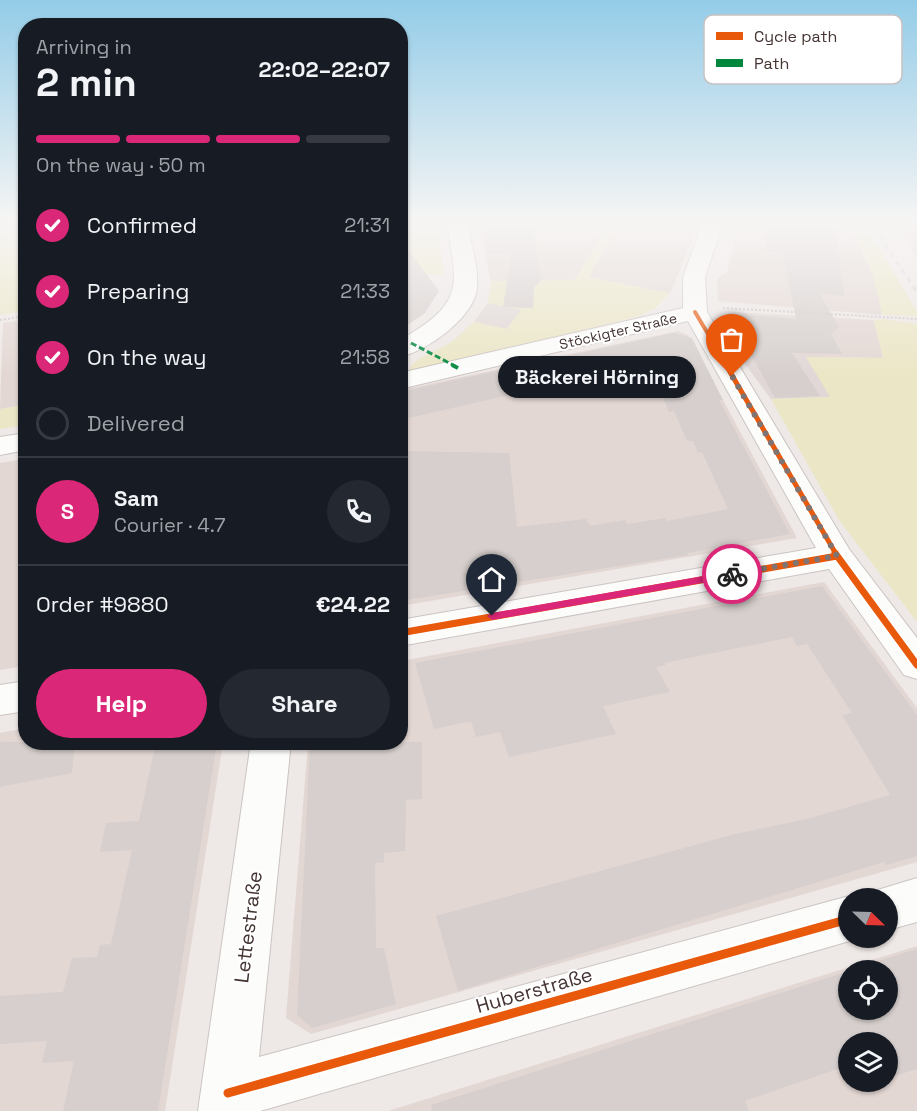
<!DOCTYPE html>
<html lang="en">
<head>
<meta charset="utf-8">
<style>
	body { margin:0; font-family:"Space Grotesk",sans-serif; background:#242831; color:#f1f3f6; height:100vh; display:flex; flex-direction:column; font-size:22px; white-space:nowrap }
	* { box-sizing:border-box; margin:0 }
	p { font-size:20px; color:#9ea1a6 }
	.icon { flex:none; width:33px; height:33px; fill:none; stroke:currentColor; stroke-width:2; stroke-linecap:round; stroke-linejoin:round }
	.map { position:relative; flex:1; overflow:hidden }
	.details { position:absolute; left:18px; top:18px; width:390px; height:732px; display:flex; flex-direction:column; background:#171b24; border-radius:24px; box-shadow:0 2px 4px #0004 }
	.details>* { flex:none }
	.needle { width:39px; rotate:113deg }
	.buttons { position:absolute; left:838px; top:888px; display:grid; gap:12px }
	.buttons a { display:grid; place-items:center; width:60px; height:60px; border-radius:50%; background:#171b24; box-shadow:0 2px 4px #0004; font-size:30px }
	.pin { position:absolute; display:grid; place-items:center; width:51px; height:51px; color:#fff; margin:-62px -26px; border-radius:50% 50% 50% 0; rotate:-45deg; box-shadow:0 0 6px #0007 }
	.pin .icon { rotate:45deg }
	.courier { position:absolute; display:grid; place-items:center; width:60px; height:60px; margin:-30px; border:4px solid #db2777; border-radius:50%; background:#fff; color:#222; box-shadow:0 2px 8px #0007 }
	.bubble { position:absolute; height:42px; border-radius:21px; background:#171b24; box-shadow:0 2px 4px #0004; font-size:20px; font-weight:700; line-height:42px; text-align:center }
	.summary em { font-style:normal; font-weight:700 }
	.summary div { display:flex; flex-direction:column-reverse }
	.summary { display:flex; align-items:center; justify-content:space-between; height:102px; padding:0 18px }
	h1 { font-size:39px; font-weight:700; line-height:45px }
	.bar { display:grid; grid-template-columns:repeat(4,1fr); gap:9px 6px; align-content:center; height:72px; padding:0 18px }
	.bar i { height:8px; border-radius:4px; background:#363941 }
	.bar .current { background:#db2777 }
	.bar p { grid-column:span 4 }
	.line { display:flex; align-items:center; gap:15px; padding:0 18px; border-top:2px solid #363941 }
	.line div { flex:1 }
	.round { display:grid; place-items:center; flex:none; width:63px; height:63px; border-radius:32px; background:#242831 }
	ol { padding:0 18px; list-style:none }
	li { display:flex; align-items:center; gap:18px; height:66px }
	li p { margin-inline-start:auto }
	li .icon { padding:6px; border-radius:50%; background:#db2777; color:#fff; stroke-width:4 }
	li:last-child { color:#9ea1a6 }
	li i { width:33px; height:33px; border:3px solid #363941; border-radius:50% }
	.cta { display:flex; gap:12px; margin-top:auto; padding:12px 18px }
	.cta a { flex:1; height:69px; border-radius:36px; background:#db2777; color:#fff; font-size:24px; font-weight:700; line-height:69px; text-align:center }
	.cta a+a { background:#242831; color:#f1f3f6 }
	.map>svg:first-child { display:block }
	.residential { fill:#e3d7d3; fill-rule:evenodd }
	.industrial { fill:#e0d7d6 }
	.green { fill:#ebe6c5 }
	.building { fill:#d6cfcd }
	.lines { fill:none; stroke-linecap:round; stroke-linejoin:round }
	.minor-casing { stroke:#cbc4c3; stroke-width:2 }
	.path { stroke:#cdc6c6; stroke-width:2; stroke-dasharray:2 2; stroke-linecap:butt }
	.minor { fill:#fcfcfb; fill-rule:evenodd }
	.rail { stroke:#d8d7d7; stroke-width:3; stroke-dasharray:5 5; stroke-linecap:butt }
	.quiet-far1 { stroke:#00873e; stroke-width:3; stroke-dasharray:6 3; stroke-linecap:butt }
	.quiet { stroke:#00873e; stroke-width:4; stroke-dasharray:8 4; stroke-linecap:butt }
	.cycleway-far3-casing { stroke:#fff; stroke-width:6 }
	.cycleway-far2-casing { stroke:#fff; stroke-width:8 }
	.cycleway-far1-casing { stroke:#fff; stroke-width:10 }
	.cycleway-casing { stroke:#fff; stroke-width:13 }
	.cycleway-far3 { stroke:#e8590c; stroke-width:4 }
	.cycleway-far2 { stroke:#e8590c; stroke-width:5 }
	.cycleway-far1 { stroke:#e8590c; stroke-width:7 }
	.cycleway { stroke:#e8590c; stroke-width:9 }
	.route { fill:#db2777 }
	.done { stroke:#807472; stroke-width:6; stroke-dasharray:0 10.8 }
	.labels { text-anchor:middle; stroke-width:4.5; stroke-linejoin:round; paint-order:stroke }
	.far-street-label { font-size:14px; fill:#443533; stroke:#fff }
	.near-street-label { font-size:20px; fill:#443533; stroke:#fff }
	.key { fill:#fff; stroke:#c7c2c2; stroke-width:1.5 }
	.key-label { font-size:16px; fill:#443533 }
</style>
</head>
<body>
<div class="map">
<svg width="917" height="1111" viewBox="0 0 917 1111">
	<rect width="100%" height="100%" fill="#eee8e6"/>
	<path class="residential" d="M477,220H576L587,225L601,239L574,280L491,281Z
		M621,220L696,232L670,293L588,277Z
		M739,220H841L852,232L876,279L882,315L718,301L717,278L727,272Z
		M733,312L874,320L883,358L739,356L724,316Z
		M25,320V405L0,409L3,323Z
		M678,331L688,335L797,538L401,606V390Z
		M25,459V666L0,670V463Z
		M824,582L917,708V862L311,1034L286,1018L308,743L400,742L401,661Z
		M25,728L26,742L223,743L165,1111H0V733Z
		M917,946V1111H388ZM849,970H888V1010H849ZM849,1042H888V1082H849Z"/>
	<path class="industrial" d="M625,220H701L696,232Z
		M895,220H917V257Z
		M488,303L522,310L506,329L474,322Z
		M739,356L806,357L831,397L771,399Z"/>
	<path class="green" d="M0,220H15V240L26,239L25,311L0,315Z
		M401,220H437L444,274L401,275L400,251L411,249L401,235Z
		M576,220H621L588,277L670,293L655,308L640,316L408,373C413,356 438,352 451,342C459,336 466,328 474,322L507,329L521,310L488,303L491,281L574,280L601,239L587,225Z
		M841,220H859L882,252L917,312V316L882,315C876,281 866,246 841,220Z
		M884,319L917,324V622L839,520L771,399L830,397L806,357L883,358L874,320Z
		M25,405V425L0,429V409Z"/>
	<path class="building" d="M481,220H532L541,280L534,288L533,308L503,307L511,254H488Z
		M766,223L836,229L844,296L819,293L839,327L831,334L842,354L792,353L820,396L775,398L728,313L796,319L783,253L766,251Z
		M400,239L439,291L425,313L400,330Z
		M674,333L692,338L723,400H719L790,534L687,553L688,555L400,601V451L509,453L517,527L586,519L590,526L625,520L627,524L665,518L667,521L728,509L702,452L698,453L693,441H687L674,411L669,412L650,367L540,391L528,378L531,390L400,420V392Z
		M822,586L917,715V856L886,865L884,862L458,991L436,916L735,834L807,819L890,795L842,715L852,713L807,644L797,646L792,637L664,663L666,665L656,667L670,692L603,706L616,734L509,757L500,732L476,737L471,721L434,729L415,663Z
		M0,742H75L72,773L0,787Z
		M156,742H217L158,1111H63L74,1061L42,1063L47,1041L0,1044V996L63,992L72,958L97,957L100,945L111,944L132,850L100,852L106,823L139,821Z
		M310,742H422V799L406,800L405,851L384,853V862L375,863L376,948H384L396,1004L312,1028L297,1015Z
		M917,949V1069L888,1078V1042H849V1065L745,1101L749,1111H432L431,1105L849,971V1010H888V970H849Z"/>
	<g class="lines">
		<g class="minor-casing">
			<path id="minor" d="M446,220H466C470,242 479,266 477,289C473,318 427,351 400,357V340C465,303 458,287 446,220Z
				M704,220H724L705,277L707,312L849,549L917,638V679L904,675L829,569L400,646V620L816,548L688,321L400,389V373L683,308V277Z
				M26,433V450L0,455V437Z
				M26,681V711L0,715V685Z
				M251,742H291L259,1057L849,896L855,898H849V938H860L260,1111H198Z
				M917,878V922L888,930V898H869L871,892Z"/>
		</g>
		<path class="path" d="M723,308L917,319
			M0,320L26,316"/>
		<use href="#minor" class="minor"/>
		<path class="rail" d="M868,220L917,292"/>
		<path class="quiet-far1" d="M411,343L455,366"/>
		<path class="quiet" d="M452,365L458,368"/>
		<g class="cycleway-far3-casing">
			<path id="cycleway-far3" d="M695,312L727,366"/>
		</g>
		<g class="cycleway-far2-casing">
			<path id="cycleway-far2" d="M726,365L836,554"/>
		</g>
		<g class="cycleway-far1-casing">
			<path id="cycleway-far1" d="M835,553L917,665
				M400,633L837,556"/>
		</g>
		<g class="cycleway-casing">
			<path id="cycleway" d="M228,1093L849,919"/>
		</g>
		<use href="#cycleway-far3" class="cycleway-far3"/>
		<use href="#cycleway-far2" class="cycleway-far2"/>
		<use href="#cycleway-far1" class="cycleway-far1"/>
		<use href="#cycleway" class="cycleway"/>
	</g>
	<linearGradient id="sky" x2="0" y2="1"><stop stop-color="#93cce8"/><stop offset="0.59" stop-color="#f7f5f4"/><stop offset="1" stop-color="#f7f5f4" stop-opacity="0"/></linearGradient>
	<rect width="917" height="376" fill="url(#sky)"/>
	<path class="route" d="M732,571L736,572V577L492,620L487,616L492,613Z"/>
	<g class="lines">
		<path class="done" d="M732,574L837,556L732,376"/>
	</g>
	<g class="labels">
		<g class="far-street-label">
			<text transform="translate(618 331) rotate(-13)" y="5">Stöckigter Straße</text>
		</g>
		<g class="near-street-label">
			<text transform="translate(248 927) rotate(-83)" y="7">Lettestraße</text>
			<text transform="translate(534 990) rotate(-16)" y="7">Huberstraße</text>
		</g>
	</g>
	<rect x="704" y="15" width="198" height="69" rx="9" class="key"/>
	<rect x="716" y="32" width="27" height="8" fill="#e8590c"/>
	<rect x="716" y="59" width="27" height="8" fill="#00873e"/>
	<g class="key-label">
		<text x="754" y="42">Cycle path</text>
		<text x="754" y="69">Path</text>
	</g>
</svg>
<div class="buttons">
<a><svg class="needle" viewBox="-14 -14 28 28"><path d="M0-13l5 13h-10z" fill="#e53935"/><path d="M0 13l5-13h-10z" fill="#9ea1a6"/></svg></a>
<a><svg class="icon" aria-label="locate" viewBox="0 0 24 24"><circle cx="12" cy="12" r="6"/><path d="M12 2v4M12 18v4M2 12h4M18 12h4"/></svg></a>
<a><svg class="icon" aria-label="layers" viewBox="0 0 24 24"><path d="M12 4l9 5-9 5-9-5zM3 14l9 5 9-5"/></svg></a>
</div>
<div class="pin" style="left:732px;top:376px;background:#ea580c"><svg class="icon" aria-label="bag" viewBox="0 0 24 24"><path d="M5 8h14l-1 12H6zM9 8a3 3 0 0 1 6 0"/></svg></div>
<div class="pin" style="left:492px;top:616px;background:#1f2937"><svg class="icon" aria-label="home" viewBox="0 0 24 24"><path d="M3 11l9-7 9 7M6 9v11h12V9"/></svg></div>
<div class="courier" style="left:732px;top:574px"><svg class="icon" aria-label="bike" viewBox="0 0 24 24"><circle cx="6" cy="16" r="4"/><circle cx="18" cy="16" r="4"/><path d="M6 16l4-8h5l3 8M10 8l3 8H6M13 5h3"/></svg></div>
<div class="bubble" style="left:498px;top:356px;width:198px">Bäckerei Hörning</div>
<section class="details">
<div class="summary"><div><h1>2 min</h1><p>Arriving in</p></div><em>22:02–22:07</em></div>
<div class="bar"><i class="current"></i><i class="current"></i><i class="current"></i><i></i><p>On the way · 50 m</p></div>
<ol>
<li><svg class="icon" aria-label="check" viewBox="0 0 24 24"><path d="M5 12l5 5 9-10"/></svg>Confirmed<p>21:31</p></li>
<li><svg class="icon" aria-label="check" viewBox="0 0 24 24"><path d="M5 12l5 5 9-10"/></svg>Preparing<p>21:33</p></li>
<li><svg class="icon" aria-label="check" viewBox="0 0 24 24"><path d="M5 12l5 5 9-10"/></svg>On the way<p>21:58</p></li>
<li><i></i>Delivered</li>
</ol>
<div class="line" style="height:108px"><b class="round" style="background:#db2777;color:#fff">S</b><div><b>Sam</b><p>Courier · 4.7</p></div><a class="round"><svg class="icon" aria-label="phone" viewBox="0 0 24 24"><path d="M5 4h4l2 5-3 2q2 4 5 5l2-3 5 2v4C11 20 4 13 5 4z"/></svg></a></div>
<div class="line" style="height:78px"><div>Order #9880</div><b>€24.22</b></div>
<div class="cta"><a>Help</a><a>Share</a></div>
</section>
</div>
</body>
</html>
